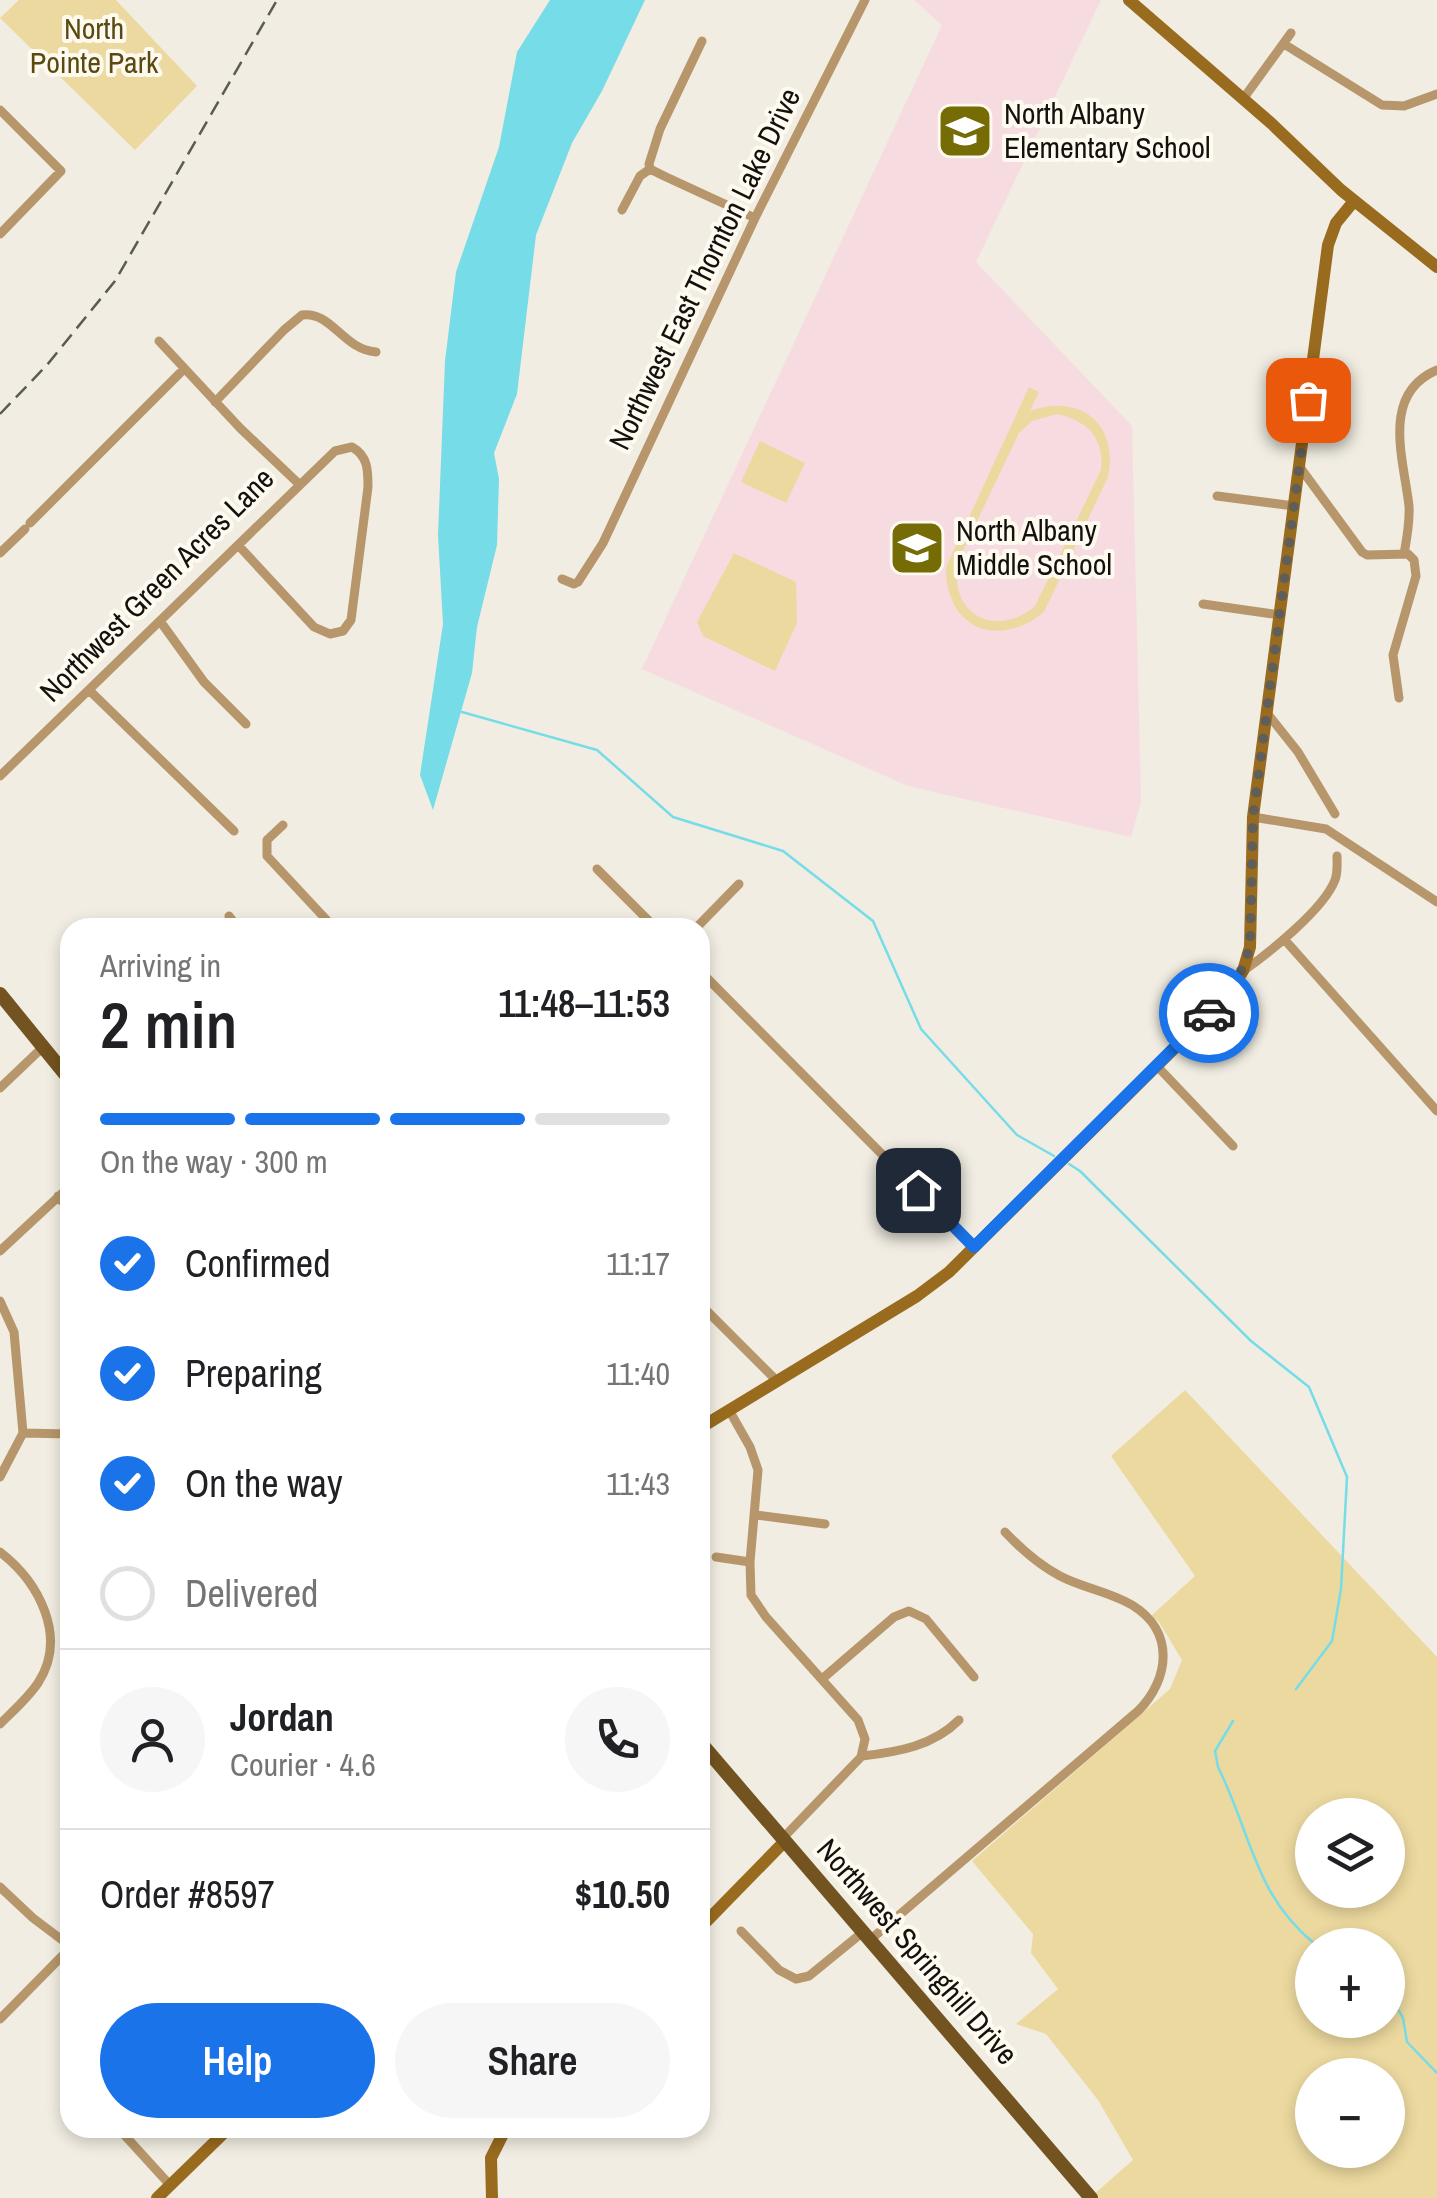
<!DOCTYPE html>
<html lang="en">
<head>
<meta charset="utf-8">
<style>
	body { margin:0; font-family:"Archivo Narrow",sans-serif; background:#f6f6f6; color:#202124; height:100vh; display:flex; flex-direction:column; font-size:38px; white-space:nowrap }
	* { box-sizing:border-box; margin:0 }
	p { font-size:32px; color:#757577 }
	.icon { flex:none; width:55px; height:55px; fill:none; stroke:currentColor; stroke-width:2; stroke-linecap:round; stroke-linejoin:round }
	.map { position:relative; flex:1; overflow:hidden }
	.details { position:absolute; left:60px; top:918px; width:650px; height:1220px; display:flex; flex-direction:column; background:#fff; border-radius:30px; box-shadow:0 5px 15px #0003 }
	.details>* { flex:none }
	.tools { position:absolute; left:1295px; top:1798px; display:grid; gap:20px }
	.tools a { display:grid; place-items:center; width:110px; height:110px; border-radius:50%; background:#fff; box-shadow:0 5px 15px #0003; font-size:50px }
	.pin { position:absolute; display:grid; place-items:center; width:85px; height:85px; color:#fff; margin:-42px; border-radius:20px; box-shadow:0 5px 15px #0006 }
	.courier { position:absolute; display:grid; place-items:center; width:100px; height:100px; margin:-50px; border:8px solid #1a73e8; border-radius:50%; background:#fff; color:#222; box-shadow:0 2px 12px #0007 }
	.summary em { font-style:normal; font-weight:600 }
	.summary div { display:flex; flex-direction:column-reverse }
	.summary { display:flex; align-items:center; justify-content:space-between; height:170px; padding:0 40px }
	h1 { font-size:65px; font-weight:600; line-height:75px }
	.bar { display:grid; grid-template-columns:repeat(4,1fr); gap:15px 10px; align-content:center; height:120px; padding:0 40px }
	.bar i { height:12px; border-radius:8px; background:#e0e0e0 }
	.bar .on { background:#1a73e8 }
	.bar p { grid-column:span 4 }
	.line { display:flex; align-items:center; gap:25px; padding:0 40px; border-top:2px solid #e0e0e0 }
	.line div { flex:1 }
	.round { display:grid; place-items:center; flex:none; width:105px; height:105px; border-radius:52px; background:#f6f6f6 }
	ol { padding:0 40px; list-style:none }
	li { display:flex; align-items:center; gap:30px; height:110px }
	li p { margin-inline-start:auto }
	li .icon { padding:10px; border-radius:50%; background:#1a73e8; color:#fff; stroke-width:4 }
	li:last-child { color:#757577 }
	li i { width:55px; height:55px; border:5px solid #e0e0e0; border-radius:50% }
	.cta { display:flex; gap:20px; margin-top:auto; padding:20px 40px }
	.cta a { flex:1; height:115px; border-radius:60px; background:#1a73e8; color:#fff; font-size:40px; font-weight:600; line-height:115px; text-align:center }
	.cta a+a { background:#f6f6f6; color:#202124 }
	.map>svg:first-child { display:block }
	.education { fill:#f6dbe1 }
	.green { fill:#ecd99f; fill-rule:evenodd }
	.water { fill:#76dce7 }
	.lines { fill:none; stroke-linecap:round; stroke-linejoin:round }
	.stream { stroke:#76dce7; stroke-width:2.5 }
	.street { stroke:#b6966a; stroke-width:9 }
	.secondary { stroke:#996b1e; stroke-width:12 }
	.primary { stroke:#73531f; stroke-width:14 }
	.rail { stroke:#5c5a54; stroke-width:2.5; stroke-dasharray:15 8; stroke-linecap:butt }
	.done { stroke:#605e58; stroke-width:10; stroke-dasharray:0 18 }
	.route { stroke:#1a73e8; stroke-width:12 }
	.labels { text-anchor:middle; stroke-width:8; stroke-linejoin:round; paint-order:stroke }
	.park-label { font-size:30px; fill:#5a4a11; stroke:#fefaef }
	.poi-label { font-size:30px; fill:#12110d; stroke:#fefaef; text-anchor:start }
	.street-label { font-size:30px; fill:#12110d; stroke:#fefaef }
</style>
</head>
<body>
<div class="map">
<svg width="1437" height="2198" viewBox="0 0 1437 2198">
	<rect width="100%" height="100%" fill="#f1ede2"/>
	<path class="education" d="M914,0H1101L976,262L1132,426L1141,802L1131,837L908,786L642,669L942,25Z"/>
	<path class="green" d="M19,0H116L197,86L135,150L0,18Z
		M1029,387L1039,392L1030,411C1080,393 1119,424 1108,477L1044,612C998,650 945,628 946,567ZM1057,414C1087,420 1105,439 1101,470L1035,606C992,643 942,607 961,555L1019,433L1032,421Z
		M760,441L805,463L786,503L741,482Z
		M734,553L796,582L797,623L775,671L703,636L697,622Z
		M1185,1390L1437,1657V2198H1096L1093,2195L1133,2160L1098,2100L1046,2034L1016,2024L1058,1989L1031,1953L1033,1934L972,1861L1170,1689L1182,1660L1159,1622L1151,1616L1195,1576L1111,1456ZM1312,1815H1388V1890H1312ZM1312,1945H1388V2020H1312ZM1312,2075H1388V2150H1312Z"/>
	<path class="water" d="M550,0H645L602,91L572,143L536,235L517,394L494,453L499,479L497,545L477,627L472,673L433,810L420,775L443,624L438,535L445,361L456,272L499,147L517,52Z"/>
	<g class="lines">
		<path class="stream" d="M462,712L597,750L673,817L783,851L873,921L921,1029L1017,1135L1054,1156
			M1069,1164L1080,1171L1251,1341L1309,1387L1347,1477L1341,1589L1332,1641L1296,1689
			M1233,1721L1215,1751L1218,1767C1252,1835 1254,1895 1316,1945
			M1388,1992L1403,2018L1407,2042L1437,2073"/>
		<path class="street" d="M702,41L660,129L649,164L650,169L664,176L755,218
			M1284,44L1382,105L1404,106L1437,94
			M1243,99L1291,33
			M0,110L61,171L0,234
			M622,210L640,176L650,169
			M159,341L240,428L299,484
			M215,402L284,330L302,315C332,311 342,349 376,352
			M1299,466L1362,552L1367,555L1408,554L1414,560L1416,576L1393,655L1399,698
			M1217,496L1294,506
			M30,523L184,369
			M0,553L25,529
			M1404,554C1407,538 1410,522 1409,506C1404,460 1380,394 1437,370
			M562,579L574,584L578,582L603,543L755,218L865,0
			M1203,604L1280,615
			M160,621L204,682L246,724
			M90,691L234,831
			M1267,713L1298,752L1335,814
			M0,776L335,451L352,447C368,456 368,470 368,487L351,620L343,631L330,634L314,627L238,545
			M1253,817L1326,829L1437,902
			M283,825L267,840V856L334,928
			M597,869L656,928
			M229,916L238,928
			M696,928L739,884
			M1284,939L1437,1111
			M700,971L974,1247
			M1243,971C1269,953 1324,909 1335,880C1338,872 1337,864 1337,856
			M1156,1065L1233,1146
			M0,1088L43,1047
			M58,1196L70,1211
			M0,1251L70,1186
			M0,1301L14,1332L23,1433
			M700,1304L777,1381
			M729,1410L750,1447L758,1470L750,1562L751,1595L766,1617L858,1720L865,1739L861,1757L783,1838
			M0,1477L23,1433L70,1434
			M756,1515L825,1524
			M0,1552C39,1582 68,1637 38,1683C28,1698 13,1711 0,1724
			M716,1557L750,1562
			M822,1679L894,1617L909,1611L926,1619L974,1677
			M862,1756C898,1752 933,1746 959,1720
			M0,1887L33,1918L70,1946
			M741,1931L779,1970L796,1979L809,1976L863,1932
			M870,1940L1138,1711C1170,1679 1175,1631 1132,1605C1110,1592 1083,1588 1060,1576C1039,1565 1021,1549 1005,1532
			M0,2019L70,1948
			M118,2128L170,2185"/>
		<path class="secondary" d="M1129,0L1272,124L1341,190L1437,267
			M700,1428L917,1296L949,1272L1226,997L1243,971L1250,947L1253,817L1328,245L1336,223L1354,201
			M700,1928L785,1841
			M157,2198L229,2128
			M492,2198L491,2158L506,2128"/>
		<path class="primary" d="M0,994L70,1080
			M700,1742L1091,2198"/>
		<path class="rail" d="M0,414L47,365L115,281L277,0"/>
	</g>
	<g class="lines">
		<path class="done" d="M1209,1013L1237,982L1250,947L1253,817L1308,400"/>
		<path class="route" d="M918,1190L974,1247L1209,1013"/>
	</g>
	<defs>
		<g id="school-square" transform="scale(2.875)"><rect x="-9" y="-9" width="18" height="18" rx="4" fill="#756c06" stroke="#fefaef"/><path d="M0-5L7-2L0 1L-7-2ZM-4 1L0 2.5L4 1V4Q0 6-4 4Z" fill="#fff"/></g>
	</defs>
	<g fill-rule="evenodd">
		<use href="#school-square" x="965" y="131"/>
		<use href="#school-square" x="917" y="548"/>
	</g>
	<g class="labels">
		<g class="park-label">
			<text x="94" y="39">North<tspan x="94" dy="34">Pointe Park</tspan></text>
		</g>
		<g class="poi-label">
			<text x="1004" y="124">North Albany<tspan x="1004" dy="34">Elementary School</tspan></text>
			<text x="956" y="541">North Albany<tspan x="956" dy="34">Middle School</tspan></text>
		</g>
		<g class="street-label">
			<text transform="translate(705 269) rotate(-64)" y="10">Northwest East Thornton Lake Drive</text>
			<text transform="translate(157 585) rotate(-45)" y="10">Northwest Green Acres Lane</text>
			<text transform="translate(917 1952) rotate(49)" y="10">Northwest Springhill Drive</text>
		</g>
	</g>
</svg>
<div class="tools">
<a><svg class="icon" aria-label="layers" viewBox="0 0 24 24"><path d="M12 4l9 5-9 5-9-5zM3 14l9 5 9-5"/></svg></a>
<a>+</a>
<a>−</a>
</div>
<div class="pin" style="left:1308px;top:400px;background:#ea580c"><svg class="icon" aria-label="bag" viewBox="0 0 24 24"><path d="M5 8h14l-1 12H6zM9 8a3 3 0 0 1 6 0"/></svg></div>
<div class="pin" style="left:918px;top:1190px;background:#1f2937"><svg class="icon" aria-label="home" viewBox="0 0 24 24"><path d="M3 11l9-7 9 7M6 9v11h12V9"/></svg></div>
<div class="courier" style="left:1209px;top:1013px"><svg class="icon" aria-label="car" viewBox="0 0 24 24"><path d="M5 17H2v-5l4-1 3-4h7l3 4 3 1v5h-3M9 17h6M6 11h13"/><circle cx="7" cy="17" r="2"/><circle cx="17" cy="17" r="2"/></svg></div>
<section class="details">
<div class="summary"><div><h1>2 min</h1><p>Arriving in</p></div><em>11:48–11:53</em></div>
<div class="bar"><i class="on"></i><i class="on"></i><i class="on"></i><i></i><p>On the way · 300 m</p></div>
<ol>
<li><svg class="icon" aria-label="check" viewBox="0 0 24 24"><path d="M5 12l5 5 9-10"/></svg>Confirmed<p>11:17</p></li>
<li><svg class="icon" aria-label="check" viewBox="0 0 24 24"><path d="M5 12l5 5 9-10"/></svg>Preparing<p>11:40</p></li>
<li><svg class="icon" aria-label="check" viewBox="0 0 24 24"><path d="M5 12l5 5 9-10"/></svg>On the way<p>11:43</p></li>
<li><i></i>Delivered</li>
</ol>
<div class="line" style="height:180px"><a class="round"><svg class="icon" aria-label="person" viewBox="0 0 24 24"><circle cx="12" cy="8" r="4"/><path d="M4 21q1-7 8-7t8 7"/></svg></a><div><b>Jordan</b><p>Courier · 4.6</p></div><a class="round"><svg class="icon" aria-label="phone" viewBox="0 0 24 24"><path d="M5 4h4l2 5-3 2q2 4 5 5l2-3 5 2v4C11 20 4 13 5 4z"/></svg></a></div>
<div class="line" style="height:130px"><div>Order #8597</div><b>$10.50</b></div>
<div class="cta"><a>Help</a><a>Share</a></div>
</section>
</div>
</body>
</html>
